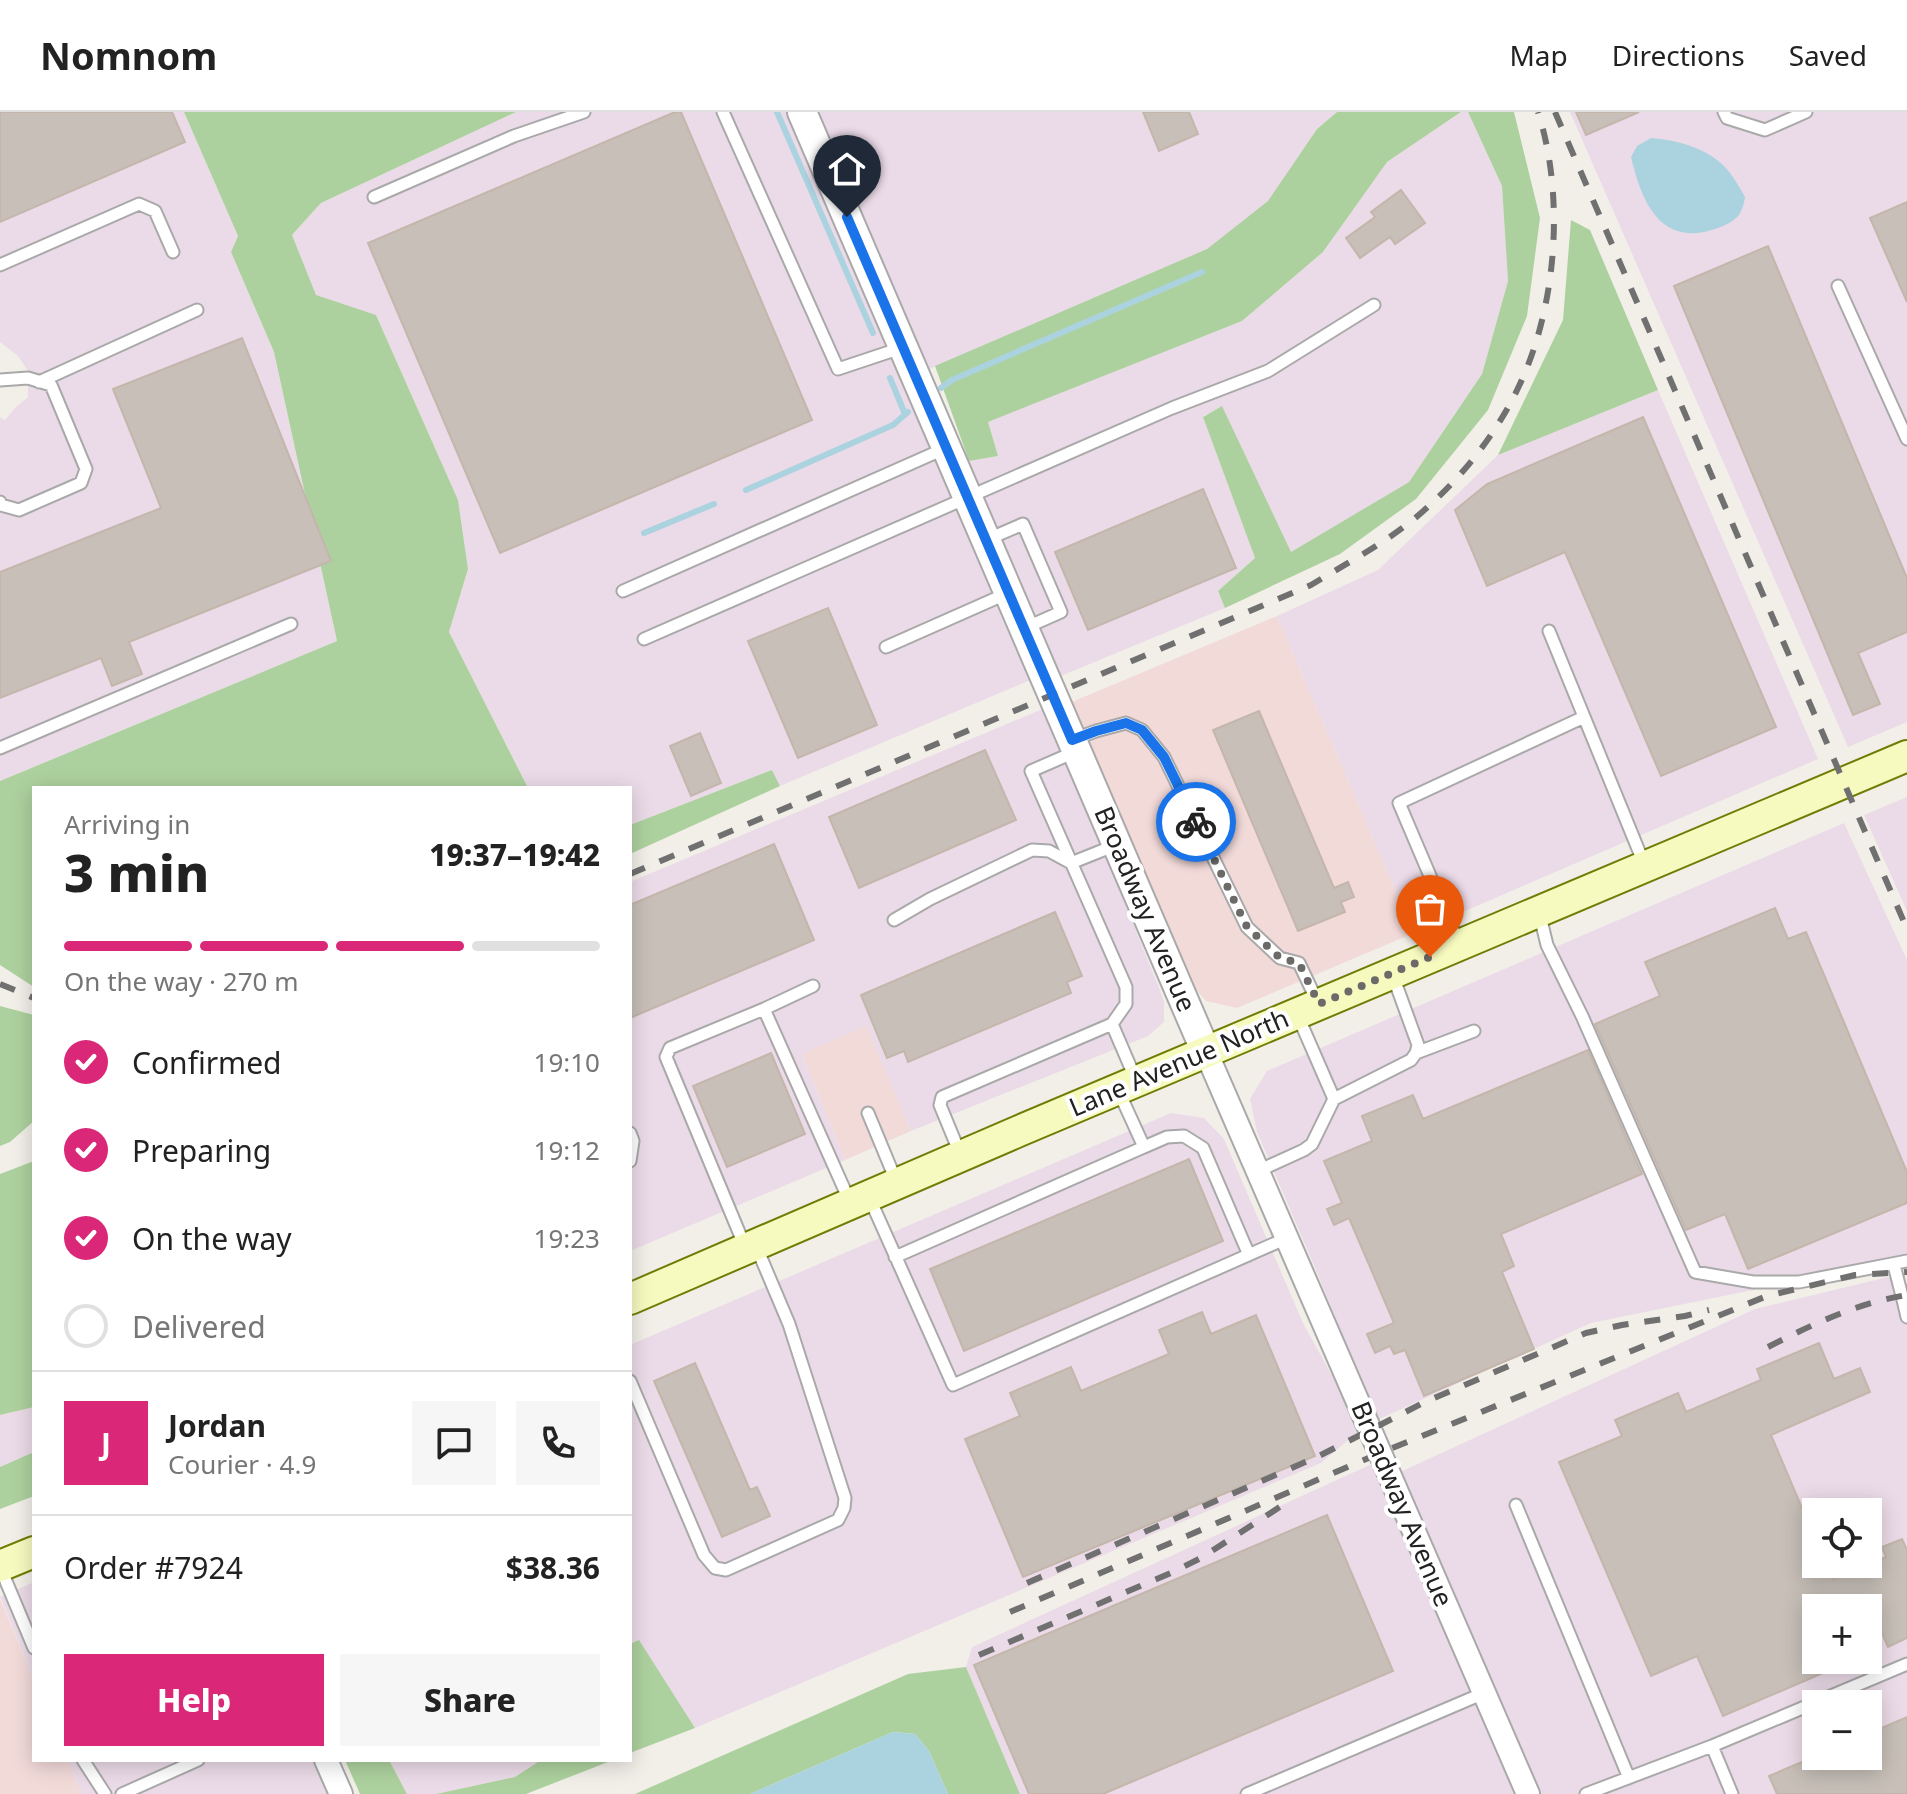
<!DOCTYPE html>
<html lang="en">
<head>
<meta charset="utf-8">
<style>
	body { margin:0; font-family:"Noto Sans",sans-serif; background:#f6f6f6; color:#222; height:100vh; display:flex; flex-direction:column; font-size:30px; white-space:nowrap }
	* { box-sizing:border-box; margin:0 }
	p { font-size:26px; color:#767676 }
	.icon { flex:none; width:44px; height:44px; fill:none; stroke:currentColor; stroke-width:2; stroke-linecap:round; stroke-linejoin:round }
	.map { position:relative; flex:1; overflow:hidden }
	.panel { position:absolute; left:32px; top:674px; width:600px; height:976px; display:flex; flex-direction:column; background:#fff; border-radius:0px; box-shadow:0 4px 20px #0003 }
	.panel>* { flex:none }
	.fabs { position:absolute; left:1802px; top:1386px; display:grid; gap:16px }
	.fabs a { display:grid; place-items:center; width:80px; height:80px; border-radius:0px; background:#fff; box-shadow:0 4px 20px #0003; font-size:40px }
	.pin { position:absolute; display:grid; place-items:center; width:68px; height:68px; color:#fff; margin:-82px -34px; border-radius:50% 50% 50% 0; rotate:-45deg; box-shadow:0 0 8px #0007 }
	.pin .icon { rotate:45deg }
	.courier { position:absolute; display:grid; place-items:center; width:80px; height:80px; margin:-40px; border:6px solid #1a73e8; border-radius:50%; background:#fff; color:#222; box-shadow:0 2px 10px #0007 }
	.head em { font-style:normal; font-weight:800 }
	.head div { display:flex; flex-direction:column-reverse }
	.head { display:flex; align-items:center; justify-content:space-between; height:136px; padding:0 32px }
	h1 { font-size:52px; font-weight:800; line-height:60px }
	.bar { display:grid; grid-template-columns:repeat(4,1fr); gap:12px 8px; align-content:center; height:96px; padding:0 32px }
	.bar i { height:10px; border-radius:6px; background:#e0e0e0 }
	.bar .active { background:#db2777 }
	.bar p { grid-column:span 4 }
	.line { display:flex; align-items:center; gap:20px; padding:0 32px; border-top:2px solid #e0e0e0 }
	.line div { flex:1 }
	.round { display:grid; place-items:center; flex:none; width:84px; height:84px; border-radius:0px; background:#f6f6f6 }
	ol { padding:0 32px; list-style:none }
	li { display:flex; align-items:center; gap:24px; height:88px }
	li p { margin-inline-start:auto }
	li .icon { padding:8px; border-radius:50%; background:#db2777; color:#fff; stroke-width:4 }
	li:last-child { color:#767676 }
	li i { width:44px; height:44px; border:4px solid #e0e0e0; border-radius:50% }
	.button { display:flex; gap:16px; margin-top:auto; padding:16px 32px }
	.button a { flex:1; height:92px; border-radius:0px; background:#db2777; color:#fff; font-size:32px; font-weight:800; line-height:92px; text-align:center }
	.button a+a { background:#f6f6f6; color:#222 }
	header { display:flex; align-items:center; gap:48px; box-sizing:border-box; height:112px; padding:0 40px; background:#fff; border-bottom:2px solid #e0e0e0 }
	header strong { font-size:38px }
	nav { display:flex; gap:44px; margin-inline-start:auto; font-size:28px }
	.map>svg:first-child { display:block }
	.commercial { fill:#f2dad9 }
	.industrial { fill:#ebdbe8; fill-rule:evenodd }
	.forest { fill:#add19e }
	.water { fill:#aad3df }
	.lines { fill:none; stroke-linecap:round; stroke-linejoin:round }
	.stream { stroke:#aad3df; stroke-width:6 }
	.building { fill:#c7bfb8; stroke:#c4b6ab; stroke-width:2 }
	.service-casing { stroke:#a9a9a9; stroke-width:15 }
	.minor-casing { stroke:#a9a9a9; stroke-width:26 }
	.tertiary-casing { stroke:#a9a9a9; stroke-width:32 }
	.secondary-casing { stroke:#707d05; stroke-width:34 }
	.service { stroke:#fff; stroke-width:11 }
	.minor { stroke:#fff; stroke-width:22 }
	.tertiary { stroke:#fff; stroke-width:28 }
	.secondary { stroke:#f7fabf; stroke-width:30 }
	.rail { stroke:#707070; stroke-width:6; stroke-dasharray:16 16; stroke-linecap:butt }
	.done { stroke:#6b6a68; stroke-width:8; stroke-dasharray:0 14.4 }
	.route { stroke:#1a73e8; stroke-width:10 }
	.labels { text-anchor:middle; stroke-width:8; stroke-linejoin:round; paint-order:stroke }
	.street-label { font-size:26px; fill:#222; stroke:#fff }
</style>
</head>
<body>
<header>
<strong>Nomnom</strong>
<nav><a>Map</a><a>Directions</a><a>Saved</a></nav>
</header>
<div class="map">
<svg width="1907" height="1682" viewBox="0 0 1907 1682">
	<rect width="100%" height="100%" fill="#f2efe9"/>
	<path class="commercial" d="M1277,504L1414,821L1237,896L1206,889L1191,872L1067,592Z
		M866,913L911,1019L845,1048L802,942Z
		M0,1487L34,1568V1648H68L82,1682H0Z"/>
	<path class="industrial" d="M0,0H184L238,124L231,140L274,240L337,529L0,669V305L5,308L15,296L28,285V259L18,244L0,230Z
		M516,0H791L1033,567L780,674L772,658L630,713V676H528L449,520L468,457L458,388L376,203L316,184L292,123L321,91Z
		M811,0H1337L1317,17L1269,89L1207,137L923,260Z
		M1461,0H1468L1502,74L1508,169L1482,262L1409,370L1290,441L1222,295L1203,304L1255,446L1218,479L1225,496L1056,566L983,400L969,349L998,344L987,310L1242,209L1323,140L1387,50Z
		M1570,0H1907V610L1848,635Z
		M1658,278L1818,647L1414,821L1277,504L1378,458L1498,343Z
		M1045,596L1158,873L1164,890V910L1148,924L911,1019L866,914L802,942L845,1048L630,1139V770Z
		M1907,685V799L1864,703Z
		M1844,711L1907,848V1154L1851,1158L1591,1211L1377,1308L1319,1165L1257,1020L1250,987L1267,959Z
		M1171,1001L1204,1006L1224,1027L1303,1211L1352,1300L1360,1318L1321,1351L695,1616L639,1529L630,1532V1233Z
		M1888,1165L1907,1171V1682H1539L1398,1361L1755,1197ZM1816,1400H1868V1452H1816ZM1816,1496H1868V1548H1816ZM1816,1592H1868V1644H1816Z
		M34,1295V1340L0,1355V1303Z
		M1374,1351L1511,1667L1513,1682H1020L966,1555L972,1535Z
		M34,1470V1568L0,1485Z
		M68,1648H316L331,1682H82Z
		M389,1648H541L515,1665L436,1682H407Z"/>
	<path class="forest" d="M184,0H516L321,91L292,123L316,183L376,203L458,388L468,457L449,520L528,676H34V875L0,853V669L337,529L274,240L231,140L238,124Z
		M1337,0H1461L1387,50L1323,140L1242,209L988,310L998,344L969,349L935,254L1207,137L1268,89L1317,17Z
		M1468,0H1514L1540,106L1527,204L1488,298L1416,387L1340,442L1225,496L1218,479L1255,446L1203,305L1222,294L1291,440L1409,370L1482,262L1508,169L1502,74Z
		M1571,108L1590,118L1658,278L1498,343L1563,208Z
		M772,658L780,674L630,742V713Z
		M0,894L34,903V1009L10,1030L0,1034Z
		M34,1049V1295L0,1303V1062Z
		M34,1340V1384L0,1397V1355Z
		M639,1528L695,1616L630,1641V1532Z
		M966,1555L1020,1682H948L929,1639L915,1622L893,1620L750,1682H635L908,1562Z
		M345,1648H389L407,1682H360Z
		M541,1648H613L526,1682H436L515,1665Z"/>
	<path class="water" d="M1651,26C1676,28 1704,35 1723,53C1732,62 1739,74 1745,85C1742,104 1736,109 1718,116C1662,137 1642,92 1631,45L1637,34Z
		M893,1620L915,1622L929,1639L948,1682H750Z"/>
	<g class="lines">
		<path class="stream" d="M777,0L873,221
			M890,266L905,302
			M941,276L952,268L1202,160
			M746,378L893,313L908,300
			M644,421L714,392"/>
	</g>
	<path class="building" d="M0,0H172L185,30L0,110Z
		M675,0H681L812,308L500,441L368,131Z
		M1143,0H1189L1198,22L1159,39Z
		M1576,0H1639L1586,23Z
		M1401,78L1425,111L1395,132L1390,125L1360,146L1346,126L1375,105L1371,100Z
		M1907,90V190L1870,106Z
		M1768,134L1907,466V520L1858,541L1880,592L1853,603L1674,174Z
		M242,226L331,449L129,530L142,562L112,574L101,546L0,586V460L161,396L113,277Z
		M1643,305L1776,615L1661,664L1565,440L1487,474L1455,398L1487,372Z
		M1203,377L1236,456L1088,518L1055,440Z
		M828,496L877,613L798,646L748,529Z
		M1259,599L1334,776L1348,770L1354,785L1341,790L1345,800L1298,819L1213,618Z
		M700,621L721,671L691,684L670,634Z
		M985,638L1016,708L859,776L829,705Z
		M774,732L814,828L630,906V793Z
		M1775,796L1788,827L1806,820L1907,1060V1091L1748,1157L1725,1102L1686,1118L1595,912L1660,884L1645,850Z
		M1055,800L1082,864L1067,870L1071,881L908,950L904,939L887,946L861,883Z
		M1588,938L1642,1062L1501,1122L1514,1154L1502,1160L1534,1237L1424,1284L1405,1238L1394,1242L1390,1234L1375,1241L1367,1222L1394,1211L1349,1106L1334,1113L1327,1097L1342,1091L1324,1049L1372,1029L1362,1004L1413,983L1423,1007Z
		M771,941L805,1022L727,1055L693,974Z
		M1189,1047L1223,1129L964,1239L930,1157Z
		M1202,1200L1211,1222L1256,1203L1315,1344L1023,1465L965,1327L1020,1304L1010,1281L1071,1255L1081,1279L1169,1242L1159,1218Z
		M1819,1231L1834,1267L1860,1256L1870,1280L1771,1323L1816,1429V1452H1826L1833,1468L1886,1445L1882,1435L1902,1427L1907,1438V1526L1888,1535L1871,1496H1816V1548H1853L1723,1604L1697,1544L1651,1564L1559,1350L1622,1324L1615,1308L1678,1281L1686,1300L1761,1268L1757,1257Z
		M695,1251L750,1378L757,1375L770,1404L722,1425L654,1269Z
		M1327,1403L1393,1559L1103,1682H1029L974,1553Z
		M1907,1605V1682H1777L1769,1664L1816,1644H1868V1622Z"/>
	<g class="lines">
		<g class="service-casing">
			<path id="service" d="M723,0L838,257L901,236
				M1724,0L1727,6L1765,18L1806,0
				M374,85L514,24L584,0
				M0,153L139,92L155,99L173,140
				M1838,174L1907,327
				M0,268L28,266L51,273L86,357L81,371L19,398L1,393L0,390
				M39,270L197,198
				M986,428L1023,412L1061,500L1025,516
				M623,479L946,336
				M1549,519L1645,754
				M644,527L1172,296L1268,259L1374,193
				M886,535L1008,481
				M1072,628L1096,619L1126,611L1142,618L1164,645L1247,815L1280,846L1299,851L1318,891
				M0,636L291,512
				M1077,639L1031,659L1126,875V892L1112,912
				M1539,800L1547,833L1582,904L1695,1160L1753,1170H1799L1907,1149
				M894,808L930,787L1032,738L1049,739L1071,751L1116,733
				M1459,832L1399,691L1584,605
				M764,897L813,874
				M1297,902L1334,987
				M1416,941L1474,919
				M868,1001L897,1071
				M630,1021L633,1029L630,1049
				M1144,1035L1167,1025L1184,1024L1203,1036L1249,1143
				M961,1044L940,993L942,985L1112,912L1136,968
				M1258,1059L1304,1038L1312,1032L1334,987L1411,948L1416,941L1418,933L1393,864
				M869,1085L953,1273L1287,1126
				M746,1137L666,945L670,936L764,897L850,1090
				M895,1145L1144,1035L1118,978
				M1894,1153L1904,1192
				M1907,1192H1904L1907,1205
				M630,1269L704,1443L715,1456L726,1458L838,1408L844,1396L845,1386L789,1212L756,1134
				M1516,1393L1629,1666
				M0,1455L34,1536
				M1712,1634L1732,1682
				M83,1648L105,1682
				M122,1682L198,1648
				M1247,1682L1484,1581
				M1586,1682L1712,1634L1907,1552"/>
		</g>
		<g class="minor-casing">
			<path id="minor" d="M1206,940L1528,1682
				M326,1648L341,1682"/>
		</g>
		<g class="tertiary-casing">
			<path id="tertiary" d="M802,0L1206,940"/>
		</g>
		<g class="secondary-casing">
			<path id="secondary" d="M630,1187L1019,1019L1907,644
				M0,1454L34,1440"/>
		</g>
		<use href="#service" class="service"/>
		<use href="#minor" class="minor"/>
		<use href="#tertiary" class="tertiary"/>
		<use href="#secondary" class="secondary"/>
		<path class="rail" d="M1555,0L1907,817
			M630,762L1311,473C1352,448 1397,425 1432,391C1467,359 1499,317 1519,274C1557,194 1565,84 1538,0
			M0,872L34,886
			M1768,1235C1813,1212 1857,1191 1907,1183
			M1027,1471L1317,1345L1425,1290L1586,1221L1622,1213L1685,1204L1709,1198
			M1010,1500L1380,1341L1767,1184L1855,1163L1907,1160
			M979,1543L1173,1460L1201,1446L1286,1391"/>
	</g>
	<g class="lines">
		<path class="done" d="M1196,710L1247,815L1280,846L1299,851L1319,892L1430,845"/>
		<path class="route" d="M847,105L1072,628L1096,619L1126,611L1142,618L1164,645L1196,710"/>
	</g>
	<g class="labels">
		<g class="street-label">
			<text transform="translate(1145 797) rotate(67)" y="9">Broadway Avenue</text>
			<text transform="translate(1179 951) rotate(-23)" y="9">Lane Avenue North</text>
			<text transform="translate(1402 1392) rotate(67)" y="9">Broadway Avenue</text>
		</g>
	</g>
</svg>
<div class="fabs">
<a><svg class="icon" aria-label="locate" viewBox="0 0 24 24"><circle cx="12" cy="12" r="6"/><path d="M12 2v4M12 18v4M2 12h4M18 12h4"/></svg></a>
<a>+</a>
<a>−</a>
</div>
<div class="pin" style="left:1430px;top:845px;background:#ea580c"><svg class="icon" aria-label="bag" viewBox="0 0 24 24"><path d="M5 8h14l-1 12H6zM9 8a3 3 0 0 1 6 0"/></svg></div>
<div class="pin" style="left:847px;top:105px;background:#1f2937"><svg class="icon" aria-label="home" viewBox="0 0 24 24"><path d="M3 11l9-7 9 7M6 9v11h12V9"/></svg></div>
<div class="courier" style="left:1196px;top:710px"><svg class="icon" aria-label="bike" viewBox="0 0 24 24"><circle cx="6" cy="16" r="4"/><circle cx="18" cy="16" r="4"/><path d="M6 16l4-8h5l3 8M10 8l3 8H6M13 5h3"/></svg></div>
<section class="panel">
<div class="head"><div><h1>3 min</h1><p>Arriving in</p></div><em>19:37–19:42</em></div>
<div class="bar"><i class="active"></i><i class="active"></i><i class="active"></i><i></i><p>On the way · 270 m</p></div>
<ol>
<li><svg class="icon" aria-label="check" viewBox="0 0 24 24"><path d="M5 12l5 5 9-10"/></svg>Confirmed<p>19:10</p></li>
<li><svg class="icon" aria-label="check" viewBox="0 0 24 24"><path d="M5 12l5 5 9-10"/></svg>Preparing<p>19:12</p></li>
<li><svg class="icon" aria-label="check" viewBox="0 0 24 24"><path d="M5 12l5 5 9-10"/></svg>On the way<p>19:23</p></li>
<li><i></i>Delivered</li>
</ol>
<div class="line" style="height:144px"><b class="round" style="background:#db2777;color:#fff">J</b><div><b>Jordan</b><p>Courier · 4.9</p></div><a class="round"><svg class="icon" aria-label="chat" viewBox="0 0 24 24"><path d="M4 5h16v11H9l-5 4z"/></svg></a><a class="round"><svg class="icon" aria-label="phone" viewBox="0 0 24 24"><path d="M5 4h4l2 5-3 2q2 4 5 5l2-3 5 2v4C11 20 4 13 5 4z"/></svg></a></div>
<div class="line" style="height:104px"><div>Order #7924</div><b>$38.36</b></div>
<div class="button"><a>Help</a><a>Share</a></div>
</section>
</div>
</body>
</html>
